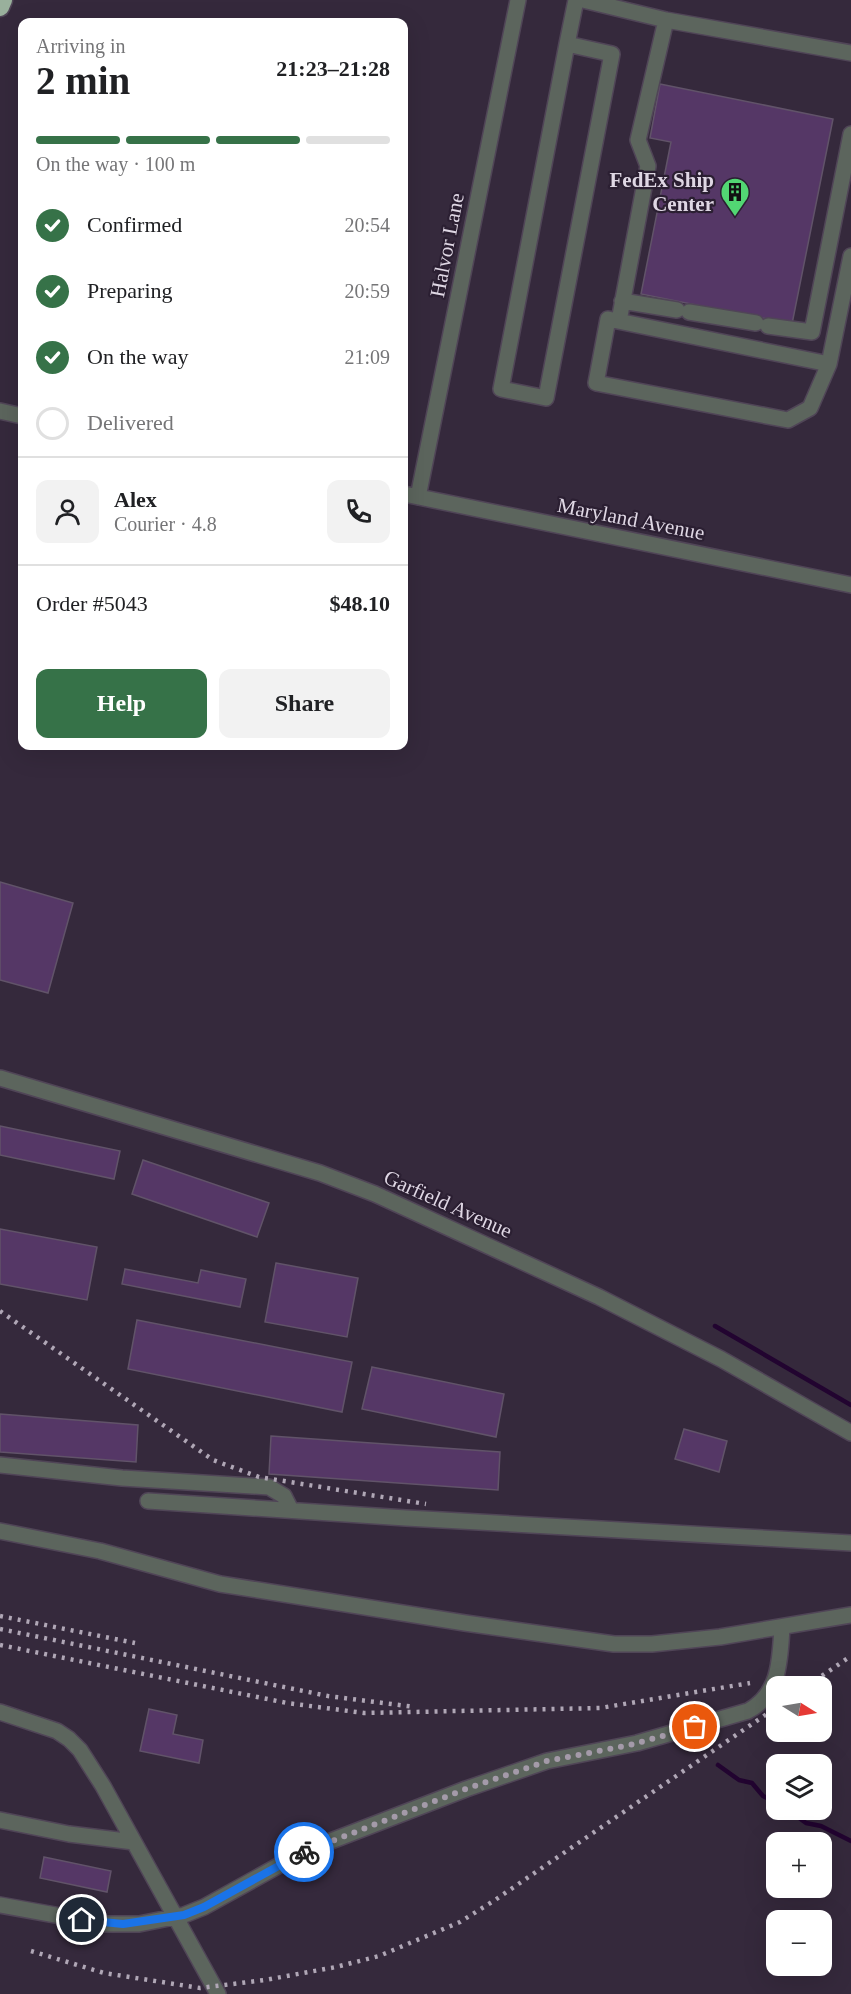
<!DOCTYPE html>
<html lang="en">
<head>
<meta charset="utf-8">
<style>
	body { margin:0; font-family:Georgia,serif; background:#f2f2f2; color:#202124; height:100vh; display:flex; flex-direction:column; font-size:22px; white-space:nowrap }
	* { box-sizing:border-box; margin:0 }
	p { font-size:20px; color:#757577 }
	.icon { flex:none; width:33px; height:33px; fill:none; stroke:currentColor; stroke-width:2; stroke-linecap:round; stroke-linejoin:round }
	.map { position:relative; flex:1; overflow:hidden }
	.sheet { position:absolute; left:18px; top:18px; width:390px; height:732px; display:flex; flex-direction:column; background:#fff; border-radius:12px; box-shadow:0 6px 24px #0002 }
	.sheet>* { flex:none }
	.needle { width:39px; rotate:101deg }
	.buttons { position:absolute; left:766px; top:1676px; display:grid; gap:12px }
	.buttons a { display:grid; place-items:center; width:66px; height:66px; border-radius:12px; background:#fff; box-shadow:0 6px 24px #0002; font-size:30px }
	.pin { position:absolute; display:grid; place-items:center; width:51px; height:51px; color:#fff; margin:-26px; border:3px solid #fff; border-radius:50%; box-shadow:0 2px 6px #0007 }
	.courier { position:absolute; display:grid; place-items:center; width:60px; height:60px; margin:-30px; border:4px solid #1a73e8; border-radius:50%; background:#fff; color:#222; box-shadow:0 2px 8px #0007 }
	.overview em { font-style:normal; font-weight:700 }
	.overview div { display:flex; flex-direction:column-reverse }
	.overview { display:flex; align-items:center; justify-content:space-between; height:102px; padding:0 18px }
	h1 { font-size:39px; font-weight:700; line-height:45px }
	.bar { display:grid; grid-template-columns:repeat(4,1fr); gap:9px 6px; align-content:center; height:72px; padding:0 18px }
	.bar i { height:8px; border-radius:4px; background:#e0e0e0 }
	.bar .active { background:#367248 }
	.bar p { grid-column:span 4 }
	.line { display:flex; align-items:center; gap:15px; padding:0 18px; border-top:2px solid #e0e0e0 }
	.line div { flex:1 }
	.round { display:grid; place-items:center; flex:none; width:63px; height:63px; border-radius:12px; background:#f2f2f2 }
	ol { padding:0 18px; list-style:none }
	li { display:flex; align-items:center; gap:18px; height:66px }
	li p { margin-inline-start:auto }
	li .icon { padding:6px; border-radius:50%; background:#367248; color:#fff; stroke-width:4 }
	li:last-child { color:#757577 }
	li i { width:33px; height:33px; border:3px solid #e0e0e0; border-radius:50% }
	.primary-button { display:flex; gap:12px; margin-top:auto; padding:12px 18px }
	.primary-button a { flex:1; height:69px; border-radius:12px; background:#367248; color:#fff; font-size:24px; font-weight:700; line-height:69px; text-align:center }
	.primary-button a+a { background:#f2f2f2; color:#202124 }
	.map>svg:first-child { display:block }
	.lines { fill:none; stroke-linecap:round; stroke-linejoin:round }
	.stream { stroke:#220430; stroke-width:4.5 }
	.building { fill:#553766; stroke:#615369; stroke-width:1.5 }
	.minor-casing { stroke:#504557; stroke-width:18 }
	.highway-casing { stroke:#504557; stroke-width:21 }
	.minor { stroke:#5c655d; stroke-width:15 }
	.highway { stroke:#99b09c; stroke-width:18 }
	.rail { stroke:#b0a7b6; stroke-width:4.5; stroke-dasharray:3 6; stroke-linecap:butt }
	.done { stroke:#a49aa9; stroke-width:6; stroke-dasharray:0 10.8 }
	.route { stroke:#1a73e8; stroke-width:8 }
	.labels { text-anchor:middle; stroke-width:4.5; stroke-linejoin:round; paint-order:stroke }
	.poi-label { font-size:21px; font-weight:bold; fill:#dfd7e4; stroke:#2b1f32; text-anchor:end }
	.street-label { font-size:21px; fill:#dfd7e4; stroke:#2b1f32 }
</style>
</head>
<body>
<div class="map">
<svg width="851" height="1994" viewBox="0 0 851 1994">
	<rect width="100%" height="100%" fill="#35293c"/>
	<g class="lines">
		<path class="stream" d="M715,1326L851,1405
			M718,1765L739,1780L752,1783L763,1796L777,1803
			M787,1809L806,1823L821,1826L851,1841"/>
	</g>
	<path class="building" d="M660,84L833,119L792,324L641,294L671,142L650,138Z
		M0,882L73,903L48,993L0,980Z
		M0,1126L120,1151L114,1179L0,1155Z
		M143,1160L269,1203L257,1237L132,1194Z
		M0,1229L97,1247L87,1300L0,1284Z
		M276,1263L358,1278L347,1337L265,1322Z
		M125,1269L198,1283L201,1270L246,1279L240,1307L122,1284Z
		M137,1320L352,1362L342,1412L128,1369Z
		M372,1367L504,1394L496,1437L362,1409Z
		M0,1414L138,1425L136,1462L0,1452Z
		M684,1429L727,1441L719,1472L675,1459Z
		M271,1436L500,1452L498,1490L269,1474Z
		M149,1709L177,1715L173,1734L203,1740L199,1763L140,1751Z
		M44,1857L111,1871L107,1892L40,1878Z"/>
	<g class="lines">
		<g class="minor-casing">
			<path id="minor" d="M583,0L666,20L851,53
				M567,44L612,54L546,398L501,389L567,44L576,0
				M622,301L677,310
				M689,312L756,323
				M619,321L648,166L638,140L666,20
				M768,326L812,332L851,134
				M829,364L810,408L788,420L596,383L608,319L829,364L851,256
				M0,411L22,416
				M404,494L851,585
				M418,497L518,0
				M0,1078L320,1173L375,1194L599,1297L721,1359L851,1433
				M0,1465L122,1478L269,1487L284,1496L291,1510
				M148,1501L406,1518L851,1543
				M0,1531L100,1551L220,1584L465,1623L614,1644H652L720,1637L851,1615
				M0,1712L57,1731L69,1739L80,1750L103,1786L218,1994
				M0,1820L69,1834L134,1842
				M0,1905L105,1924H139L184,1915L204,1907L305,1851L466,1789L547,1761L637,1743L748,1711C780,1694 780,1660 782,1627"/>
		</g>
		<g class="highway-casing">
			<path id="highway" d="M0,7L3,0"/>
		</g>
		<use href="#minor" class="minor"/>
		<use href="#highway" class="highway"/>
		<path class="rail" d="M0,1311L213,1460L259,1477L426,1504
			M0,1616L135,1643
			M0,1629L328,1696L415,1707
			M0,1645L287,1703L364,1713L600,1708L750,1683
			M807,1686L851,1656
			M31,1951L104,1973L200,1988L265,1980L336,1967L379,1956L460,1922L495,1900L777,1707"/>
	</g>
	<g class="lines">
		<path class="done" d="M304,1852L466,1789L547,1761L630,1745L695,1727"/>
		<path class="route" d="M82,1920L123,1924L184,1915L204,1907L304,1852"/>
	</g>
	<defs>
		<g id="building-pin" transform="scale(1.5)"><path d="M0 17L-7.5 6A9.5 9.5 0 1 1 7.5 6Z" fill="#52d673" stroke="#2b1f32"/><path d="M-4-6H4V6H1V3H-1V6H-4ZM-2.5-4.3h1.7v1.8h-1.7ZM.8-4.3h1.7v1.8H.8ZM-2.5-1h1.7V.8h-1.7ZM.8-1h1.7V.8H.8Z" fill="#111"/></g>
	</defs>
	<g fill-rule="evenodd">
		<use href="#building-pin" x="735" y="192"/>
	</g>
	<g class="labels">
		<g class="poi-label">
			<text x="714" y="187">FedEx Ship<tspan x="714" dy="24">Center</tspan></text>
		</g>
		<g class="street-label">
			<text transform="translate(447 245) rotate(-79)" y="7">Halvor Lane</text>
			<text transform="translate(631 519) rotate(11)" y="7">Maryland Avenue</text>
			<text transform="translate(448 1204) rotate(24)" y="7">Garfield Avenue</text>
		</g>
	</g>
</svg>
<div class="buttons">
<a><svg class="needle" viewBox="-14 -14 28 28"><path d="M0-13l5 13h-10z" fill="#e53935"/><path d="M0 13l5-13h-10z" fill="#757577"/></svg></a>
<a><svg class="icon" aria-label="layers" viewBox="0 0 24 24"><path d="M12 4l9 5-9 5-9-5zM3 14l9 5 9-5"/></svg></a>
<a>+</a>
<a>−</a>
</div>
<div class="pin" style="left:695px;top:1727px;background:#ea580c"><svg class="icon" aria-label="bag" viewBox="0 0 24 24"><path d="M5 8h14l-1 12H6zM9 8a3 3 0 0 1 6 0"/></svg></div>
<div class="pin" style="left:82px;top:1920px;background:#1f2937"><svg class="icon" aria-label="home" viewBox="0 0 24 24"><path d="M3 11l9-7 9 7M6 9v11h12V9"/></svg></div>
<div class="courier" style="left:304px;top:1852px"><svg class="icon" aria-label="bike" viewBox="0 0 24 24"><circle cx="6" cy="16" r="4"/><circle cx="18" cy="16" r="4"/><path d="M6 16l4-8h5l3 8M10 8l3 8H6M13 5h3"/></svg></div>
<section class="sheet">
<div class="overview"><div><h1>2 min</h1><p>Arriving in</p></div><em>21:23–21:28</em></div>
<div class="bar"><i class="active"></i><i class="active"></i><i class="active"></i><i></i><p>On the way · 100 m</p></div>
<ol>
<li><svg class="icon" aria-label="check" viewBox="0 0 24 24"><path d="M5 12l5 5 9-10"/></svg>Confirmed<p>20:54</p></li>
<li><svg class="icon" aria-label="check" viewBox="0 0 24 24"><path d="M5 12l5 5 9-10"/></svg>Preparing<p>20:59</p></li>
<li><svg class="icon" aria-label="check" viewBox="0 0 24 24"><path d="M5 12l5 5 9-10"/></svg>On the way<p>21:09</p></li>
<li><i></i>Delivered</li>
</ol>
<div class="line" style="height:108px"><a class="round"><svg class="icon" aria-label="person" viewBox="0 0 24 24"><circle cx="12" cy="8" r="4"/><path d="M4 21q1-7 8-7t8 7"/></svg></a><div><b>Alex</b><p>Courier · 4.8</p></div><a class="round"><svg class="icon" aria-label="phone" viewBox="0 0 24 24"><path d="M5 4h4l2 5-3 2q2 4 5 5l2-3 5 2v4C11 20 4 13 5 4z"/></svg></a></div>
<div class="line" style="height:78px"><div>Order #5043</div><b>$48.10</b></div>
<div class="primary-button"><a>Help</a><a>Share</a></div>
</section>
</div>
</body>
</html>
